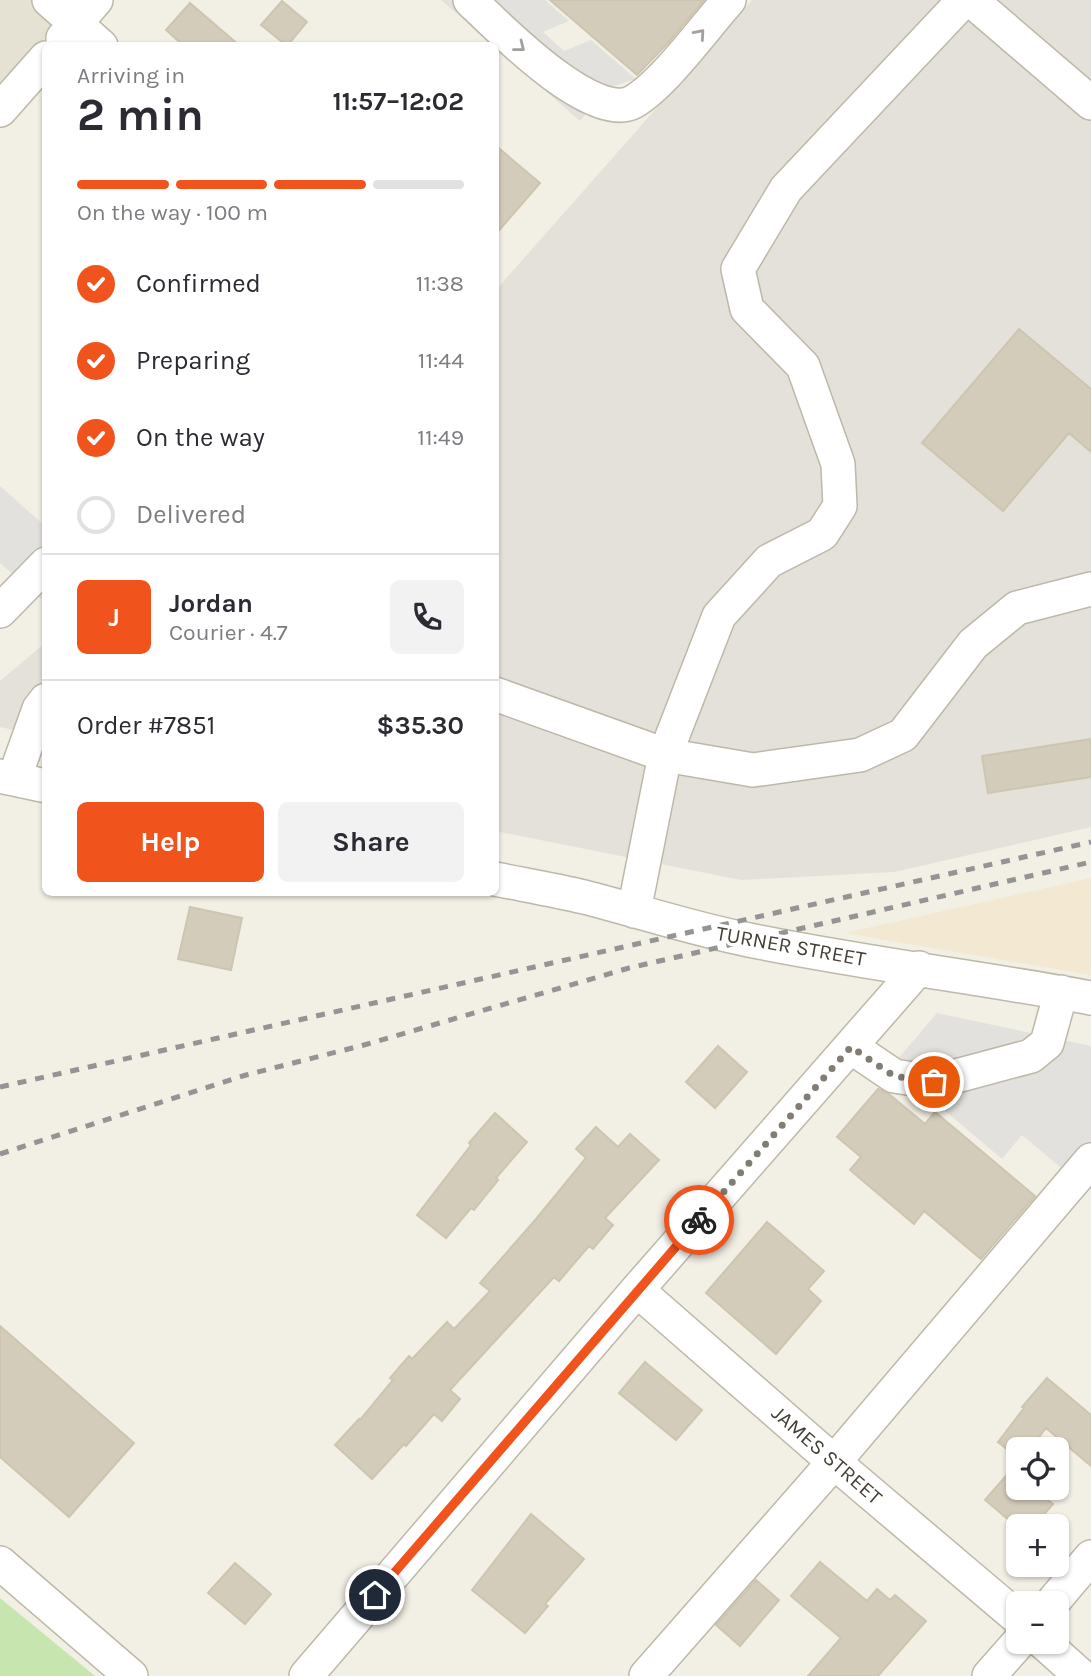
<!DOCTYPE html>
<html lang="en">
<head>
<meta charset="utf-8">
<style>
	body { margin:0; font-family:Karla,sans-serif; background:#f2f2f3; color:#2b2b33; height:100vh; display:flex; flex-direction:column; font-size:26px; white-space:nowrap }
	* { box-sizing:border-box; margin:0 }
	p { font-size:23px; color:#7c7c81 }
	.icon { flex:none; width:38px; height:38px; fill:none; stroke:currentColor; stroke-width:2; stroke-linecap:round; stroke-linejoin:round }
	.map { position:relative; flex:1; overflow:hidden }
	.drawer { position:absolute; left:42px; top:42px; width:457px; height:854px; display:flex; flex-direction:column; background:#fff; border-radius:10px; box-shadow:0 2px 5px #0004 }
	.drawer>* { flex:none }
	.tools { position:absolute; left:1006px; top:1437px; display:grid; gap:14px }
	.tools a { display:grid; place-items:center; width:63px; height:63px; border-radius:10px; background:#fff; box-shadow:0 2px 5px #0004; font-size:35px }
	.pin { position:absolute; display:grid; place-items:center; width:60px; height:60px; color:#fff; margin:-30px; border:4px solid #fff; border-radius:50%; box-shadow:0 2px 7px #0007 }
	.courier { position:absolute; display:grid; place-items:center; width:70px; height:70px; margin:-35px; border:5px solid #f1531d; border-radius:50%; background:#fff; color:#222; box-shadow:0 2px 9px #0007 }
	.head em { font-style:normal; font-weight:700 }
	.head div { display:flex; flex-direction:column-reverse }
	.head { display:flex; align-items:center; justify-content:space-between; height:119px; padding:0 35px }
	h1 { font-size:46px; font-weight:700; line-height:52px }
	.bar { display:grid; grid-template-columns:repeat(4,1fr); gap:10px 7px; align-content:center; height:84px; padding:0 35px }
	.bar i { height:9px; border-radius:5px; background:#e1e1e2 }
	.bar .on { background:#f1531d }
	.bar p { grid-column:span 4 }
	.line { display:flex; align-items:center; gap:18px; padding:0 35px; border-top:2px solid #e1e1e2 }
	.line div { flex:1 }
	.round { display:grid; place-items:center; flex:none; width:74px; height:74px; border-radius:10px; background:#f2f2f3 }
	ol { padding:0 35px; list-style:none }
	li { display:flex; align-items:center; gap:21px; height:77px }
	li p { margin-inline-start:auto }
	li .icon { padding:7px; border-radius:50%; background:#f1531d; color:#fff; stroke-width:4 }
	li:last-child { color:#7c7c81 }
	li i { width:38px; height:38px; border:4px solid #e1e1e2; border-radius:50% }
	.primary-button { display:flex; gap:14px; margin-top:auto; padding:14px 35px }
	.primary-button a { flex:1; height:80px; border-radius:10px; background:#f1531d; color:#fff; font-size:28px; font-weight:700; line-height:80px; text-align:center }
	.primary-button a+a { background:#f2f2f3; color:#2b2b33 }
	.map>svg:first-child { display:block }
	.residential { fill:#e6e2d3 }
	.commercial { fill:#f3e8d1 }
	.industrial { fill:#e4e1da }
	.green { fill:#c7e5af }
	.parking { fill:#e3e1dd }
	.building { fill:#d3ccbb; stroke:#cdc5af; stroke-width:2 }
	.lines { fill:none; stroke-linecap:round; stroke-linejoin:round }
	.minor-casing { stroke:#bdb8a8; stroke-width:36 }
	.minor { stroke:#fff; stroke-width:33 }
	.rail { stroke:#949494; stroke-width:5; stroke-dasharray:9 9; stroke-linecap:butt }
	.oneway { stroke:#a2a09a }
	.done { stroke:#817d73; stroke-width:7; stroke-dasharray:0 12.6 }
	.route { stroke:#f1531d; stroke-width:9 }
	.labels { text-anchor:middle; stroke-width:7; stroke-linejoin:round; paint-order:stroke }
	.street-label { font-size:21px; fill:#444035; stroke:#fff }
</style>
</head>
<body>
<div class="map">
<svg width="1091" height="1676" viewBox="0 0 1091 1676">
	<rect width="100%" height="100%" fill="#f2efe5"/>
	<path class="residential" d="M0,0H96L0,110Z"/>
	<path class="commercial" d="M1091,878V975L845,933Z"/>
	<path class="industrial" d="M752,0H1091V827L894,872L741,880L495,831V291Z
		M45,643V737L0,727V681Z"/>
	<path class="green" d="M0,1598L95,1676H0Z"/>
	<path class="parking" d="M441,0H545L569,21L543,32L564,51L591,40L636,79L608,88L580,121Z
		M0,486L45,526V597L41,599L0,563Z
		M937,1013L1091,1046V1181L1085,1188L1022,1135L1002,1159L892,1066Z"/>
	<path class="building" d="M550,0H704L669,42L637,75Z
		M282,1L307,22L287,46L261,25Z
		M190,3L240,46H184L166,30Z
		M495,145L540,183L495,235Z
		M1019,329L1091,389V452L1069,433L1003,511L922,443Z
		M1091,739V777L988,793L982,756Z
		M190,907L242,918L231,970L178,959Z
		M718,1046L747,1072L715,1108L686,1082Z
		M878,1089L889,1094L925,1124L935,1112L1035,1196L981,1259L924,1211L914,1224L850,1170L861,1157L837,1137Z
		M495,1113L527,1142L496,1178L498,1180L474,1210L471,1208L446,1238L417,1215L471,1145L469,1143Z
		M596,1127L618,1147L630,1134L659,1160L605,1218L613,1225L593,1249L589,1246L559,1281L554,1277L450,1390L460,1399L442,1421L434,1414L406,1446L404,1444L372,1479L335,1445L359,1419L360,1420L393,1380L390,1378L409,1356L412,1359L447,1322L454,1329L490,1291L480,1283L536,1219L586,1158L576,1149Z
		M767,1222L824,1271L808,1289L821,1301L776,1354L706,1293Z
		M0,1326L134,1443L69,1517L0,1457Z
		M645,1362L702,1410L676,1440L619,1393Z
		M1047,1378L1091,1415V1466L1046,1428L1030,1449H1018V1458L998,1442L1024,1408L1022,1407Z
		M1012,1469L1018,1474V1488H1034L1053,1504L1034,1526H1016L985,1500Z
		M531,1514L584,1559L545,1604L548,1606L525,1633L472,1590Z
		M820,1562L867,1601L877,1589L890,1600L895,1595L926,1621L878,1676H808L841,1638L791,1596Z
		M235,1563L271,1594L245,1624L208,1593Z
		M756,1580L779,1600L740,1646L716,1625Z"/>
	<g class="lines">
		<g class="minor-casing">
			<path id="minor" d="M49,0L101,46
				M470,0C498,27 593,124 633,102C664,84 704,28 729,0
				M971,0L1091,103
				M63,38L96,0
				M0,110L46,58
				M0,611L46,564
				M495,694L665,755L753,770L860,755L903,735L973,644L1017,608L1091,589
				M0,776L46,786
				M14,779L39,709L46,700
				M495,879C525,885 555,890 584,897C639,911 693,929 749,940C862,963 977,977 1091,998
				M634,911L665,755L719,616L769,561L822,534L840,506L838,464L803,366L747,309L738,269L786,189L964,0
				M851,1047L894,1076L934,1082L1031,1056L1047,1043L1061,992
				M637,1290L834,1462L1018,1618
				M0,1563L131,1676
				M1052,1603L1091,1557
				M1043,1642L1081,1676
				M306,1676L637,1290L919,968
				M646,1676L834,1462L1091,1160
				M989,1676L1019,1642"/>
		</g>
		<use href="#minor" class="minor"/>
		<path class="rail" d="M0,1087L1091,842
			M0,1154L246,1075L364,1045L629,968L1091,862"/>
	</g>
	<defs><path id="oneway-chevron" d="M-2-3.5L2.5 0L-2 3.5" fill="none" stroke-width="1.6" stroke-linecap="round" stroke-linejoin="round" transform="scale(1.75)"/></defs>
	<g class="oneway">
		<use href="#oneway-chevron" transform="translate(700 34) rotate(-49)"/>
		<use href="#oneway-chevron" transform="translate(520 47) rotate(38)"/>
	</g>
	<g class="lines">
		<path class="done" d="M699,1220L851,1047L894,1076L934,1082"/>
		<path class="route" d="M375,1595L699,1220"/>
	</g>
	<g class="labels">
		<g class="street-label">
			<text transform="translate(791 946) rotate(10)" y="7">TURNER STREET</text>
			<text transform="translate(827 1455) rotate(41)" y="7">JAMES STREET</text>
		</g>
	</g>
</svg>
<div class="tools">
<a><svg class="icon" aria-label="locate" viewBox="0 0 24 24"><circle cx="12" cy="12" r="6"/><path d="M12 2v4M12 18v4M2 12h4M18 12h4"/></svg></a>
<a>+</a>
<a>−</a>
</div>
<div class="pin" style="left:934px;top:1082px;background:#ea580c"><svg class="icon" aria-label="bag" viewBox="0 0 24 24"><path d="M5 8h14l-1 12H6zM9 8a3 3 0 0 1 6 0"/></svg></div>
<div class="pin" style="left:375px;top:1595px;background:#1f2937"><svg class="icon" aria-label="home" viewBox="0 0 24 24"><path d="M3 11l9-7 9 7M6 9v11h12V9"/></svg></div>
<div class="courier" style="left:699px;top:1220px"><svg class="icon" aria-label="bike" viewBox="0 0 24 24"><circle cx="6" cy="16" r="4"/><circle cx="18" cy="16" r="4"/><path d="M6 16l4-8h5l3 8M10 8l3 8H6M13 5h3"/></svg></div>
<section class="drawer">
<div class="head"><div><h1>2 min</h1><p>Arriving in</p></div><em>11:57–12:02</em></div>
<div class="bar"><i class="on"></i><i class="on"></i><i class="on"></i><i></i><p>On the way · 100 m</p></div>
<ol>
<li><svg class="icon" aria-label="check" viewBox="0 0 24 24"><path d="M5 12l5 5 9-10"/></svg>Confirmed<p>11:38</p></li>
<li><svg class="icon" aria-label="check" viewBox="0 0 24 24"><path d="M5 12l5 5 9-10"/></svg>Preparing<p>11:44</p></li>
<li><svg class="icon" aria-label="check" viewBox="0 0 24 24"><path d="M5 12l5 5 9-10"/></svg>On the way<p>11:49</p></li>
<li><i></i>Delivered</li>
</ol>
<div class="line" style="height:126px"><b class="round" style="background:#f1531d;color:#fff">J</b><div><b>Jordan</b><p>Courier · 4.7</p></div><a class="round"><svg class="icon" aria-label="phone" viewBox="0 0 24 24"><path d="M5 4h4l2 5-3 2q2 4 5 5l2-3 5 2v4C11 20 4 13 5 4z"/></svg></a></div>
<div class="line" style="height:91px"><div>Order #7851</div><b>$35.30</b></div>
<div class="primary-button"><a>Help</a><a>Share</a></div>
</section>
</div>
</body>
</html>
